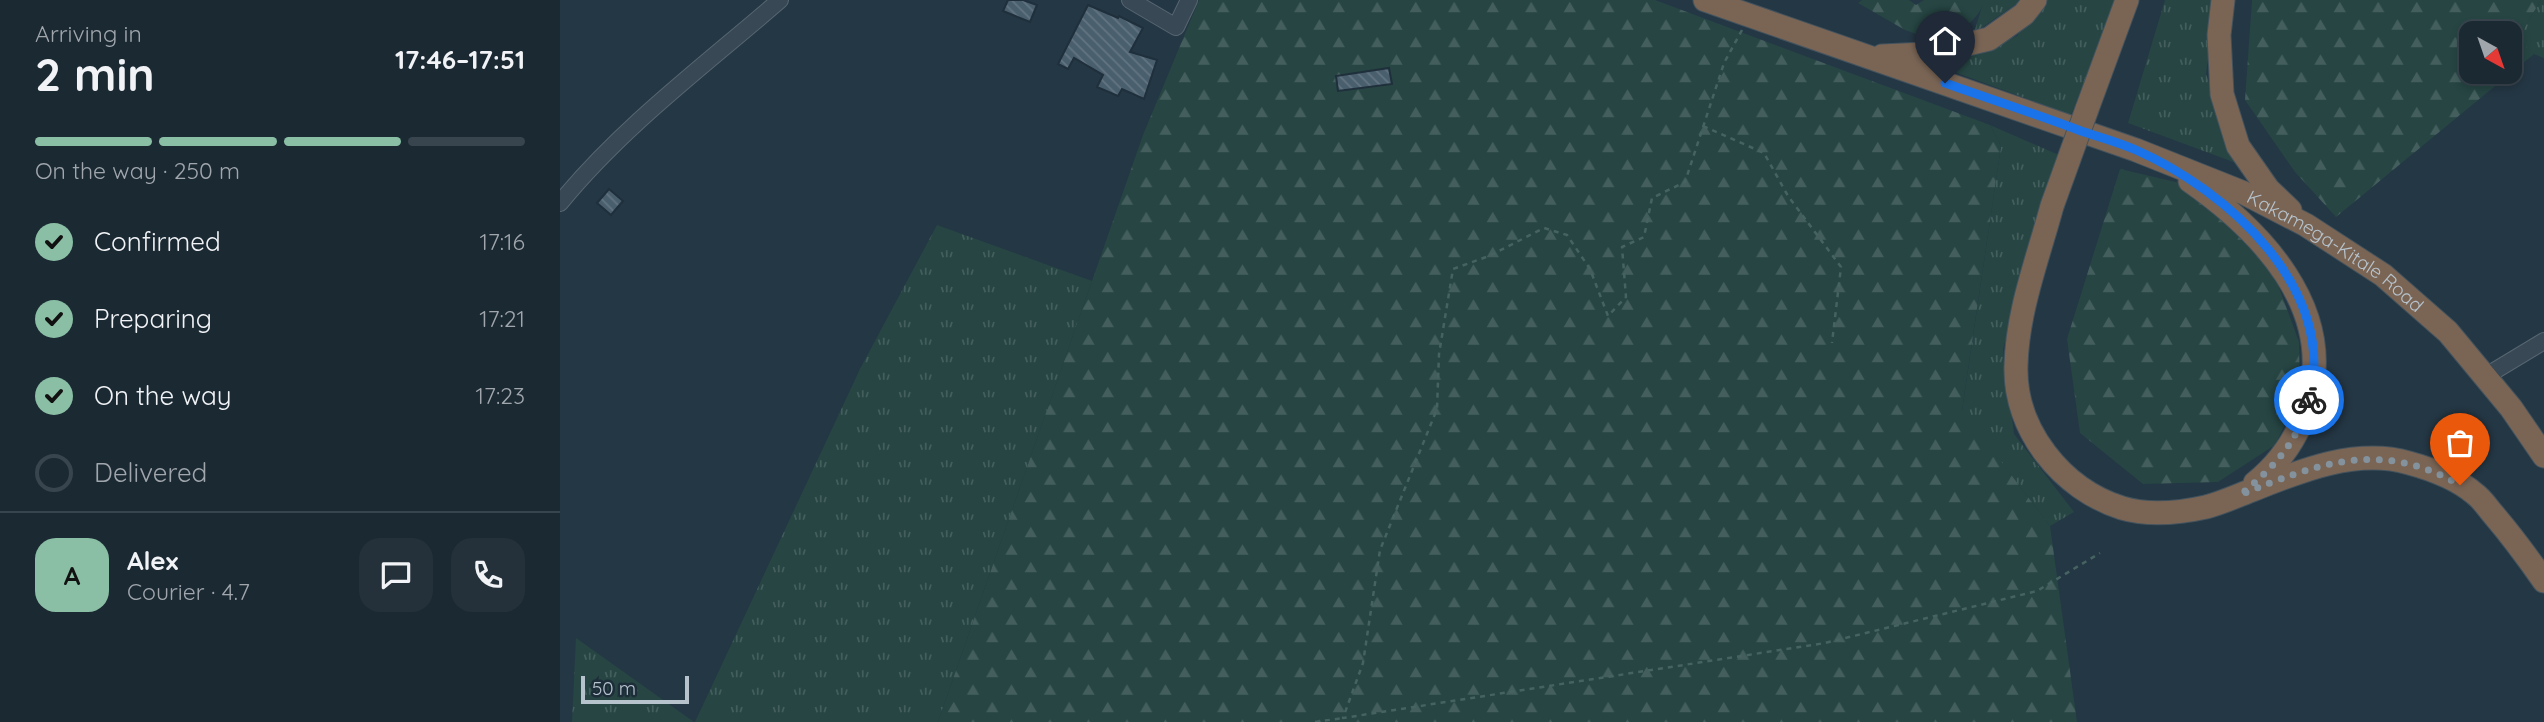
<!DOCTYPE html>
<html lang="en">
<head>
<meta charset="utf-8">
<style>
	body { margin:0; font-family:Quicksand,sans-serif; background:#24313b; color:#f1f3f6; height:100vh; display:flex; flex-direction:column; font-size:26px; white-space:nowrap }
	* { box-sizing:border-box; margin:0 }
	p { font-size:23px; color:#a0a6ac }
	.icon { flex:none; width:38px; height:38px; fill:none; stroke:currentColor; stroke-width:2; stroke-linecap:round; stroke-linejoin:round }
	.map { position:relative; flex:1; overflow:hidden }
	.drawer { display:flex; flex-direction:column; background:#1b2933; width:560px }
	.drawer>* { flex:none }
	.needle { width:46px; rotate:140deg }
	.controls { position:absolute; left:1899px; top:21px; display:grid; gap:14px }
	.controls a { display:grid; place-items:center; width:63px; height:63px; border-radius:14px; background:#1b2933; box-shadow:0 4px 10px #0003,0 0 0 2px #39454e; font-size:35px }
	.scale { position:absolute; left:21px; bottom:18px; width:108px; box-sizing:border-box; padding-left:7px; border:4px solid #b6c3cd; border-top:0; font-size:19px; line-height:24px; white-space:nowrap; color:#b6c3cd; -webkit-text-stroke:5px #1d2d39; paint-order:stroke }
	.pin { position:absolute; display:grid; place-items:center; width:60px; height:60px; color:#fff; margin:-72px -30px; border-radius:50% 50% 50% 0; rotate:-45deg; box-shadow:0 0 7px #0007 }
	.pin .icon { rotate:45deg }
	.courier { position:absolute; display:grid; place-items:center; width:70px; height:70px; margin:-35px; border:5px solid #1a73e8; border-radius:50%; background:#fff; color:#222; box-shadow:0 2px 9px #0007 }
	.head em { font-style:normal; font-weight:700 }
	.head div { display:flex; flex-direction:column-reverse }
	.head { display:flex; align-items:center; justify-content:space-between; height:119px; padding:0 35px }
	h1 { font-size:46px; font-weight:700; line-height:52px }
	.bar { display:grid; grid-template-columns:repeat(4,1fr); gap:10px 7px; align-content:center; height:84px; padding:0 35px }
	.bar i { height:9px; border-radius:5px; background:#39454e }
	.bar .current { background:#8abfa5 }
	.bar p { grid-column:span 4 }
	.line { display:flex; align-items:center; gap:18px; padding:0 35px; border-top:2px solid #39454e }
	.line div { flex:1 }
	.round { display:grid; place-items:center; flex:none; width:74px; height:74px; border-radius:21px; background:#24313b }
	ol { padding:0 35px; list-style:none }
	li { display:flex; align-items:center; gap:21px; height:77px }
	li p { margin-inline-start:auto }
	li .icon { padding:7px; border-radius:50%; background:#8abfa5; color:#111; stroke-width:4 }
	li:last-child { color:#a0a6ac }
	li i { width:38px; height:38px; border:4px solid #39454e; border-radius:50% }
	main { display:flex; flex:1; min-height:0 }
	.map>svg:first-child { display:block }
	.grass { fill:url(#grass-tufts) }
	.forest { fill:url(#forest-firs); fill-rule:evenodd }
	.building { fill:url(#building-back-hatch); stroke:#1f2f3b; stroke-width:2 }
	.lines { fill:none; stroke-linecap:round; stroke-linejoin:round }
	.minor-casing { stroke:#576671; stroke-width:18 }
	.highway-casing { stroke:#43535e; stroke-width:25 }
	.path { stroke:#466361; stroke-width:2.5; stroke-dasharray:5 5; stroke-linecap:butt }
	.minor { stroke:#384854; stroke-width:16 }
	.highway { stroke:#7a6555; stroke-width:23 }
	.highway-bridge-casing { stroke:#43535e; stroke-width:25; stroke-linecap:butt }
	.highway-bridge { stroke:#7a6555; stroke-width:23 }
	.done { stroke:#83929d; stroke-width:7; stroke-dasharray:0 12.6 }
	.route { stroke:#1a73e8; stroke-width:9 }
	.labels { text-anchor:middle; stroke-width:5; stroke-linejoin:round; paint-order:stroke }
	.street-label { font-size:19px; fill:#b6c3cd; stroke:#1d2d39 }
</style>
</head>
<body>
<main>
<section class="drawer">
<div class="head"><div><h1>2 min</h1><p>Arriving in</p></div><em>17:46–17:51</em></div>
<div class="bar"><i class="current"></i><i class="current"></i><i class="current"></i><i></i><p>On the way · 250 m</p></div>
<ol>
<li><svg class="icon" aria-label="check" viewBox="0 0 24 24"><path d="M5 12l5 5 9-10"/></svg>Confirmed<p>17:16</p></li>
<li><svg class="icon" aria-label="check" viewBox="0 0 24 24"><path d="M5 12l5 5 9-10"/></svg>Preparing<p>17:21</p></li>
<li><svg class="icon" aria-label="check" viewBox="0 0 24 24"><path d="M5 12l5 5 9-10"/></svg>On the way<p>17:23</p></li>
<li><i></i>Delivered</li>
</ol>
<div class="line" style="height:126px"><b class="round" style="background:#8abfa5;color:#111">A</b><div><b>Alex</b><p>Courier · 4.7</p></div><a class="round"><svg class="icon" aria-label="chat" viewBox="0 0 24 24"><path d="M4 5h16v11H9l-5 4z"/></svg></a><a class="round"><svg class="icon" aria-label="phone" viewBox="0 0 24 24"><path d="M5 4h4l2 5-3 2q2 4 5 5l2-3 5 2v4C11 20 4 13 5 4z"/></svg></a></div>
</section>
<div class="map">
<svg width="1984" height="722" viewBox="0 0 1984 722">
	<defs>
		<pattern id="grass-tufts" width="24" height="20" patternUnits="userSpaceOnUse" patternTransform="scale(1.75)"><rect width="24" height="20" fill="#264543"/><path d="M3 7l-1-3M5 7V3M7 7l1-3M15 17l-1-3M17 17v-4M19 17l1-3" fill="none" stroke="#435e5d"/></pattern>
		<pattern id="forest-firs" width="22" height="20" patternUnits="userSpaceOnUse" patternTransform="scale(1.75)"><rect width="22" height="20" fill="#264543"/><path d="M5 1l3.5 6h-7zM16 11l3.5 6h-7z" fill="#435e5d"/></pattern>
		<pattern id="building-back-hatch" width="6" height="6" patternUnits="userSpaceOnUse" patternTransform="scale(1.75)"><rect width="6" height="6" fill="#4a5f6d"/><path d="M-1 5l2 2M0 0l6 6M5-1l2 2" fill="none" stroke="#627481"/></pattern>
	</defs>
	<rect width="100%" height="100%" fill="#243744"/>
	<path class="grass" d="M1424,0H1462L1414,33Z
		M1483,0H1557L1511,115L1378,66L1457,36Z
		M1605,0H1656L1646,74L1676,163L1568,123Z
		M1981,0H1984V58L1974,54L1958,38Z
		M1430,125L1499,155L1443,349L1454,434L1514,512L1490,526L1402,411L1441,146Z
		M377,225L532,281L378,722H135L300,369Z
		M16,637V638L134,722H12Z"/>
	<path class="forest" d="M639,0H1095L1430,125L1441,146L1402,410L1490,526L1517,722H378L583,135Z
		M1302,0H1349L1356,5L1364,0H1425C1417,23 1398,33 1376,41L1345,30L1298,3Z
		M1692,0H1981L1958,38L1974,54L1776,217L1735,172L1685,100ZM1911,33H1950V72H1911Z
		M1560,169L1624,184L1687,239L1717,282L1739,342L1740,393L1715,445L1658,482L1583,484L1520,433L1507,339Z"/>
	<path class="building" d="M448,0H463L477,5L470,22L443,11Z
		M528,5L558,18L559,16L583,28L570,52L597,60L584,99L562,89L558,96L537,87L543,75L514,58L508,69L498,64Z
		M829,68L832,84L778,91L776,76Z
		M49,189L63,201L51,215L37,203Z"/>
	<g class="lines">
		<g class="minor-casing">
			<path id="minor" d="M570,0L616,27L629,0
				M0,203C63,126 145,65 220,0
				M1926,376L1984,341"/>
		</g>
		<g class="highway-casing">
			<g id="highway">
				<path id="s1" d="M1145,0L1576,150L1684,193L1746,225L1823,275L1888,332L1951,408L1984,456"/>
				<path d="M1663,0L1659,35L1662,94L1678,146L1708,189L1730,210"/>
				<path d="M1322,56L1365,54L1429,39L1464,14L1475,0"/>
				<path d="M1527,109L1567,0"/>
				<path d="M1630,181C1700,230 1775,307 1749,400C1740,434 1722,461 1695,483"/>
				<path d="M1492,206C1478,258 1457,312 1456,366C1454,430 1502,489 1562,508C1589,516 1619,513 1646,507C1662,503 1679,495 1695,489C1742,470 1797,448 1849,463C1871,469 1898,479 1915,494C1922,499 1927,507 1933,514C1951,535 1968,558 1984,581"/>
			</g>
		</g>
		<path class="path" d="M1182,30L1164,63L1125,182L1092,198L1084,237L1062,247L1066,297L1048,316L1030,269L1007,235L984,228L929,256L893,269L879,354L877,409L820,550L803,663L783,718L1265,643L1477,591L1540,553
			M1143,126L1204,153L1228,196L1281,267L1272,343
			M755,722L783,718"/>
		<use href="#minor" class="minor"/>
		<use href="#highway" class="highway"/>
		<g class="highway-bridge-casing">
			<path id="highway-bridge" d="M1492,206L1527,109"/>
		</g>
		<use href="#highway-bridge" class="highway-bridge"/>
	</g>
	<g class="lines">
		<path class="done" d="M1749,400C1737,444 1714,467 1680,495C1759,463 1820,439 1900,485"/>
		<path class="route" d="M1385,83C1430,99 1476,114 1521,131C1539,137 1558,142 1576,150C1667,190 1779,290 1749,400"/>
	</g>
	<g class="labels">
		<g class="street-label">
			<text dy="7" stroke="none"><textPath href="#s1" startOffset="681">Kakamega-Kitale Road</textPath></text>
		</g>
	</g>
</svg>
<div class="controls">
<a><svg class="needle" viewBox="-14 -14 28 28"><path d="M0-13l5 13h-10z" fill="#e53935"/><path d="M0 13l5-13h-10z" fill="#a0a6ac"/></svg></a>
</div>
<div class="scale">50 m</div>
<div class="pin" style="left:1900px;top:485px;background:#ea580c"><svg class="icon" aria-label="bag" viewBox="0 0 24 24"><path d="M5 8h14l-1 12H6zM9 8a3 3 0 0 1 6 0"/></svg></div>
<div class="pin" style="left:1385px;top:83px;background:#1f2937"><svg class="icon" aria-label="home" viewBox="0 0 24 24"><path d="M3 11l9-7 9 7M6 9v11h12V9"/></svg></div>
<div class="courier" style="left:1749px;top:400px"><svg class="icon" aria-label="bike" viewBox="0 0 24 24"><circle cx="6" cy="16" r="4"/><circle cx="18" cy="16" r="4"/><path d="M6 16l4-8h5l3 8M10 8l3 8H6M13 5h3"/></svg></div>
</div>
</main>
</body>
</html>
